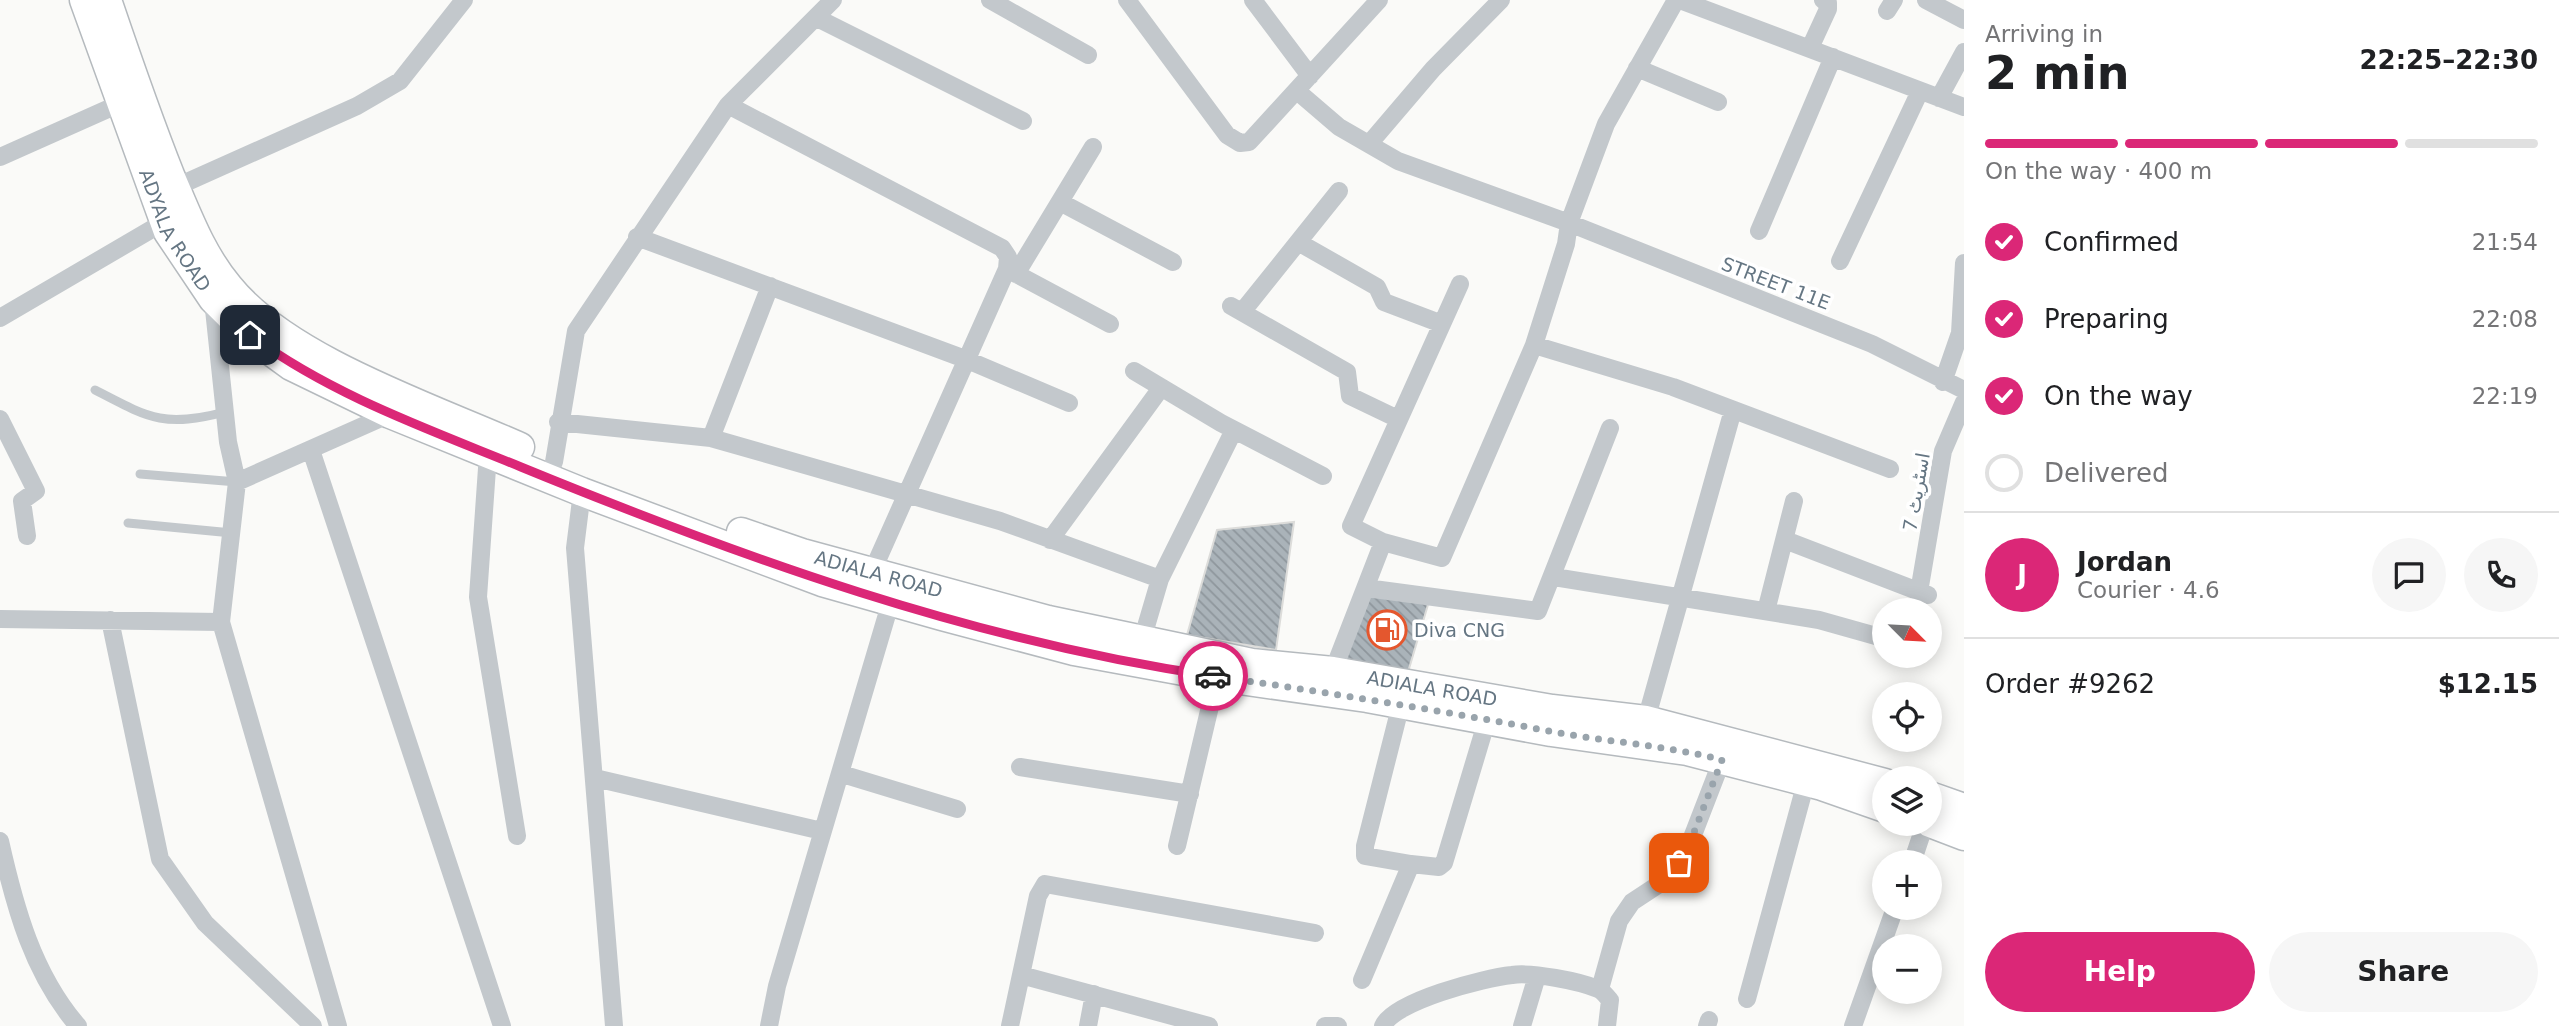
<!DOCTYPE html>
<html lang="en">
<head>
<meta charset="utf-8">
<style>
	body { margin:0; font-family:"DejaVu Sans","Noto Sans Arabic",sans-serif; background:#f6f6f6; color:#202124; height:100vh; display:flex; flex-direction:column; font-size:26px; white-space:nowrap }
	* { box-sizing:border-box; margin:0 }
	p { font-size:23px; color:#757577 }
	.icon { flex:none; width:38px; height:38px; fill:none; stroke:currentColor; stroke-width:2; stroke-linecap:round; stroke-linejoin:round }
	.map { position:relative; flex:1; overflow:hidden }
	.panel { display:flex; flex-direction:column; background:#fff; width:595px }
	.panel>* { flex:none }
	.needle { width:46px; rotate:114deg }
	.tools { position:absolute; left:1872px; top:598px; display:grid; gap:14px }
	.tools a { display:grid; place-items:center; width:70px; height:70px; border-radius:50%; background:#fff; box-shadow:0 4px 18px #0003; font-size:35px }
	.pin { position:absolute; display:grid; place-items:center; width:60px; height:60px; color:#fff; margin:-30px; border-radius:14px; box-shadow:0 4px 10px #0006 }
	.courier { position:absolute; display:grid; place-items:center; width:70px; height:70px; margin:-35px; border:5px solid #db2777; border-radius:50%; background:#fff; color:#222; box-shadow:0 2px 9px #0007 }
	.head em { font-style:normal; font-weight:800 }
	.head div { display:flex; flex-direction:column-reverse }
	.head { display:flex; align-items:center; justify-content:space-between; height:119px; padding:0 21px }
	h1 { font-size:46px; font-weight:800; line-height:52px }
	.bar { display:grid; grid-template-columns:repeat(4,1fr); gap:10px 7px; align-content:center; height:84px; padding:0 21px }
	.bar i { height:9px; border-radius:5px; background:#e0e0e0 }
	.bar .current { background:#db2777 }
	.bar p { grid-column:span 4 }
	.line { display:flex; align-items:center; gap:18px; padding:0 21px; border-top:2px solid #e0e0e0 }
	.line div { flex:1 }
	.round { display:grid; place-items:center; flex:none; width:74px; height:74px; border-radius:37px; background:#f6f6f6 }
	ol { padding:0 21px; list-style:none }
	li { display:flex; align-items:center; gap:21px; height:77px }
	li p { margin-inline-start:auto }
	li .icon { padding:7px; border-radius:50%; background:#db2777; color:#fff; stroke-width:4 }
	li:last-child { color:#757577 }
	li i { width:38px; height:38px; border:4px solid #e0e0e0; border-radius:50% }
	.cta { display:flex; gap:14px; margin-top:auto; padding:14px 21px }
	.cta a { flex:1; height:80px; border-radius:42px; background:#db2777; color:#fff; font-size:28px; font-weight:800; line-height:80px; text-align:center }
	.cta a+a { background:#f6f6f6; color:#202124 }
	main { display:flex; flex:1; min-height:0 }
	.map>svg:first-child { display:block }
	.building { fill:url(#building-back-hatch); stroke:#dcdcda; stroke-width:2 }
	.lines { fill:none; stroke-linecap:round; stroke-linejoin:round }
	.primary-casing { stroke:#b5babe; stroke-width:31 }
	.service { stroke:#c3c8cc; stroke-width:9 }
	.minor { stroke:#c3c8cc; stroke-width:18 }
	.primary { stroke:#fff; stroke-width:28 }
	.done { stroke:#99a4ac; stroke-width:7; stroke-dasharray:0 12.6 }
	.route { stroke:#db2777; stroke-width:9 }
	.labels { text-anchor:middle; stroke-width:7; stroke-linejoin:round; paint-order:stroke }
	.street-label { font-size:19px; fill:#657683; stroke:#fff }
	.poi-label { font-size:19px; fill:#657683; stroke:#fff; text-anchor:start }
</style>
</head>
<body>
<main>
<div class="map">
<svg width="1964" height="1026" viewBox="0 0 1964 1026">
	<defs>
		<pattern id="building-back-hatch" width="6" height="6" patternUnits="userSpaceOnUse" patternTransform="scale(1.75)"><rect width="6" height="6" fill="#aab3b9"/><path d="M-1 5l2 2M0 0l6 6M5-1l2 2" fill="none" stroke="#8e969c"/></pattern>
	</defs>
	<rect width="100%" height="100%" fill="#fafaf8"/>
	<path class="building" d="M1294,522L1276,650L1187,635L1217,530Z
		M1369,593L1430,598L1408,672L1342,661Z"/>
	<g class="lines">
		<g class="primary-casing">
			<g id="primary">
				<path id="s1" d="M84,0L168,232L213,299L250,336L291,366L390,414L582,492L822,582L942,616L1074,651L1205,675L1367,698L1551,732L1687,751L1822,786L1885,808"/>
				<path d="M107,0C127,59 147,117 170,175C187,214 201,254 229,287C288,360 433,408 520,447"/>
				<path id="s2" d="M741,532L802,553L1048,620L1252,663L1333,671L1552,709L1646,720L1885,783"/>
				<path d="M1930,796L1964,808"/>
				<path d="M1930,823L1964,836"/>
			</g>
		</g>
		<path class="service" d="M95,390C149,418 164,428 225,412
			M140,474L237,482
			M128,523L232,533"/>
		<path class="minor" d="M990,0L1088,55
			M1127,0L1227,135L1240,143L1249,142L1379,0
			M1253,0L1310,76
			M1680,0L1964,107
			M1926,0L1964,20
			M1887,11L1894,0
			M817,18L1023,121
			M1810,48L1828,9V3L1823,0
			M1637,68L1718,102
			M1297,91L1339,127L1398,161L1569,223L1872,344L1964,390
			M1939,98L1964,52
			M728,105L1002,248L1008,257L1007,269L872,572
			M1369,144L1433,69L1501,0
			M0,157L119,104
			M167,191L357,106L400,81L464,0
			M1060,202L1173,262
			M1759,231L1833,57
			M637,237L965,359L1069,403
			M1298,242L1377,287L1384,302L1442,324
			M1840,261L1920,91
			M1007,269L1110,324
			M1016,274L1093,147
			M1460,284L1351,526L1383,542L1442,558L1534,345L1566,244L1569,223L1606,124L1676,0
			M1231,306L1347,372L1350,396L1398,419
			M1242,312L1339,191
			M0,318L164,222
			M1534,345L1673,387L1890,469
			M1134,371L1221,423L1323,476
			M1943,382L1960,333L1964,263
			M0,419L36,491L22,501L27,536
			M558,422L711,438L1000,521L1160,579
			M711,438L770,286
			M311,450L502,1026
			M488,454L478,597L517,836
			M554,462L576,331L728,105L833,0
			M237,482L390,414
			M582,492L575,548L614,1026
			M1050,540L1161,388
			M1785,540L1928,595
			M1554,577L1819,620L1883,638
			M1366,588L1538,611L1610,428
			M1919,592L1943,451L1964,402
			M1766,611L1794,501
			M0,619L221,622L237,482L228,442L213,300
			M110,620L160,859L205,923L313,1026
			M221,622L338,1026
			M1142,640L1160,579L1234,430
			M1333,671L1383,542
			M1401,704L1365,846V856L1411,864
			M1646,720L1733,410
			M1020,767L1190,794
			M842,774L957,809
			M595,778L822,831
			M0,841C15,908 33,974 78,1026
			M1177,846L1217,677
			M1912,863L1925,824
			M1021,975L1209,1026
			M1362,980L1411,864L1439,867L1444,863L1487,720
			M1600,989L1619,921L1632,902L1670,877L1688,848L1722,760
			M1747,999L1806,782
			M769,1026L777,986L891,601
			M1010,1026L1038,896L1045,884L1315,933
			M1088,1026L1094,994
			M1325,1026H1338
			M1383,1026C1394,1001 1484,978 1512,975C1532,972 1579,981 1598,989C1603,991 1606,996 1610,1000L1607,1026
			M1522,1026L1537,976
			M1707,1026L1709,1020
			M1853,1026L1895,908"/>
		<use href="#primary" class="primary"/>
	</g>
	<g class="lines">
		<path class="done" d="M1213,676C1325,692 1437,710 1549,731C1606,742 1665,745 1722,760L1688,848L1679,863"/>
		<path class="route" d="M250,335C331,395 428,429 521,467C743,558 973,641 1213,676"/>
	</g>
	<defs>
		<g id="fuel-ring" transform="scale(2.0125)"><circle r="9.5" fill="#fff" stroke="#e4572e" stroke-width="1.5"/><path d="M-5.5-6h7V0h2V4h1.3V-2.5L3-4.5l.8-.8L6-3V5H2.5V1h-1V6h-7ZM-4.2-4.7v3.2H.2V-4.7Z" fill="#e4572e"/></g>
	</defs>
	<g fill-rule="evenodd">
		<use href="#fuel-ring" x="1387" y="630"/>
	</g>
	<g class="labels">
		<g class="street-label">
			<text dy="7" stroke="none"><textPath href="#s1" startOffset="248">ADYALA ROAD</textPath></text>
			<text transform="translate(1776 283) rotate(21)" y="7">STREET 11E</text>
			<text transform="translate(1916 492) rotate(-80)" y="7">اسٹریٹ 7</text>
			<text dy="7" stroke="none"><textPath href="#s2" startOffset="144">ADIALA ROAD</textPath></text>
			<text dy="7" stroke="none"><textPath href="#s2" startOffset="710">ADIALA ROAD</textPath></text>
		</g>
		<g class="poi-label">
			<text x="1414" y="637">Diva CNG</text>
		</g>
	</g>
</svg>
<div class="tools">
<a><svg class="needle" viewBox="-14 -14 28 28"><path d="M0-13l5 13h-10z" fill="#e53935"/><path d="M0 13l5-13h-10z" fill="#757577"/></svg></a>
<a><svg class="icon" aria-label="locate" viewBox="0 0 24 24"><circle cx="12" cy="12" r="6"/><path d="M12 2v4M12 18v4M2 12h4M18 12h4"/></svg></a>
<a><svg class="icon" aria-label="layers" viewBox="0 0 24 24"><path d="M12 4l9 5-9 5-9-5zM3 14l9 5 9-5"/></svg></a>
<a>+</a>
<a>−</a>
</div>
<div class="pin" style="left:1679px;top:863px;background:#ea580c"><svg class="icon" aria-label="bag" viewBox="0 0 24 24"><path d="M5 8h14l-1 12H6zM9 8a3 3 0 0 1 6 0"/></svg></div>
<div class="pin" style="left:250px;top:335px;background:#1f2937"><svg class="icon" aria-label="home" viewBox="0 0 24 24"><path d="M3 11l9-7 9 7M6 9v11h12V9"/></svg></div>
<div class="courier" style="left:1213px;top:676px"><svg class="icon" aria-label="car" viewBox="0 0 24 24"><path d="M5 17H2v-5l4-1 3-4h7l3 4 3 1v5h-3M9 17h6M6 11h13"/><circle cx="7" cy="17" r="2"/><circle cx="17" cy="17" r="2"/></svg></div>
</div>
<section class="panel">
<div class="head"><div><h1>2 min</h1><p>Arriving in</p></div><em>22:25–22:30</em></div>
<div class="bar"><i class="current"></i><i class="current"></i><i class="current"></i><i></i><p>On the way · 400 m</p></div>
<ol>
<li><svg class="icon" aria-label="check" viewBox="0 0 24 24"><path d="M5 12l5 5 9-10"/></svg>Confirmed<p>21:54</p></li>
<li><svg class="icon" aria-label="check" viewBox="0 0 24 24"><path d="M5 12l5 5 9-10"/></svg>Preparing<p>22:08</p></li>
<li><svg class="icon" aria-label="check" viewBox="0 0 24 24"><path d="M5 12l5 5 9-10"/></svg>On the way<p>22:19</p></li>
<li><i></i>Delivered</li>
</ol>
<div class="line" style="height:126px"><b class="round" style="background:#db2777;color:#fff">J</b><div><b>Jordan</b><p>Courier · 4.6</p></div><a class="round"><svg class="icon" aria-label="chat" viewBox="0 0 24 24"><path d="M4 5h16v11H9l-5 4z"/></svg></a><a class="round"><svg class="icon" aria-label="phone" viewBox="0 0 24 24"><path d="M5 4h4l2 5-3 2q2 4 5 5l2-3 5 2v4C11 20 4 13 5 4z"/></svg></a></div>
<div class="line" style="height:91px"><div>Order #9262</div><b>$12.15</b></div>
<div class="cta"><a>Help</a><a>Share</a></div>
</section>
</main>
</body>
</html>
